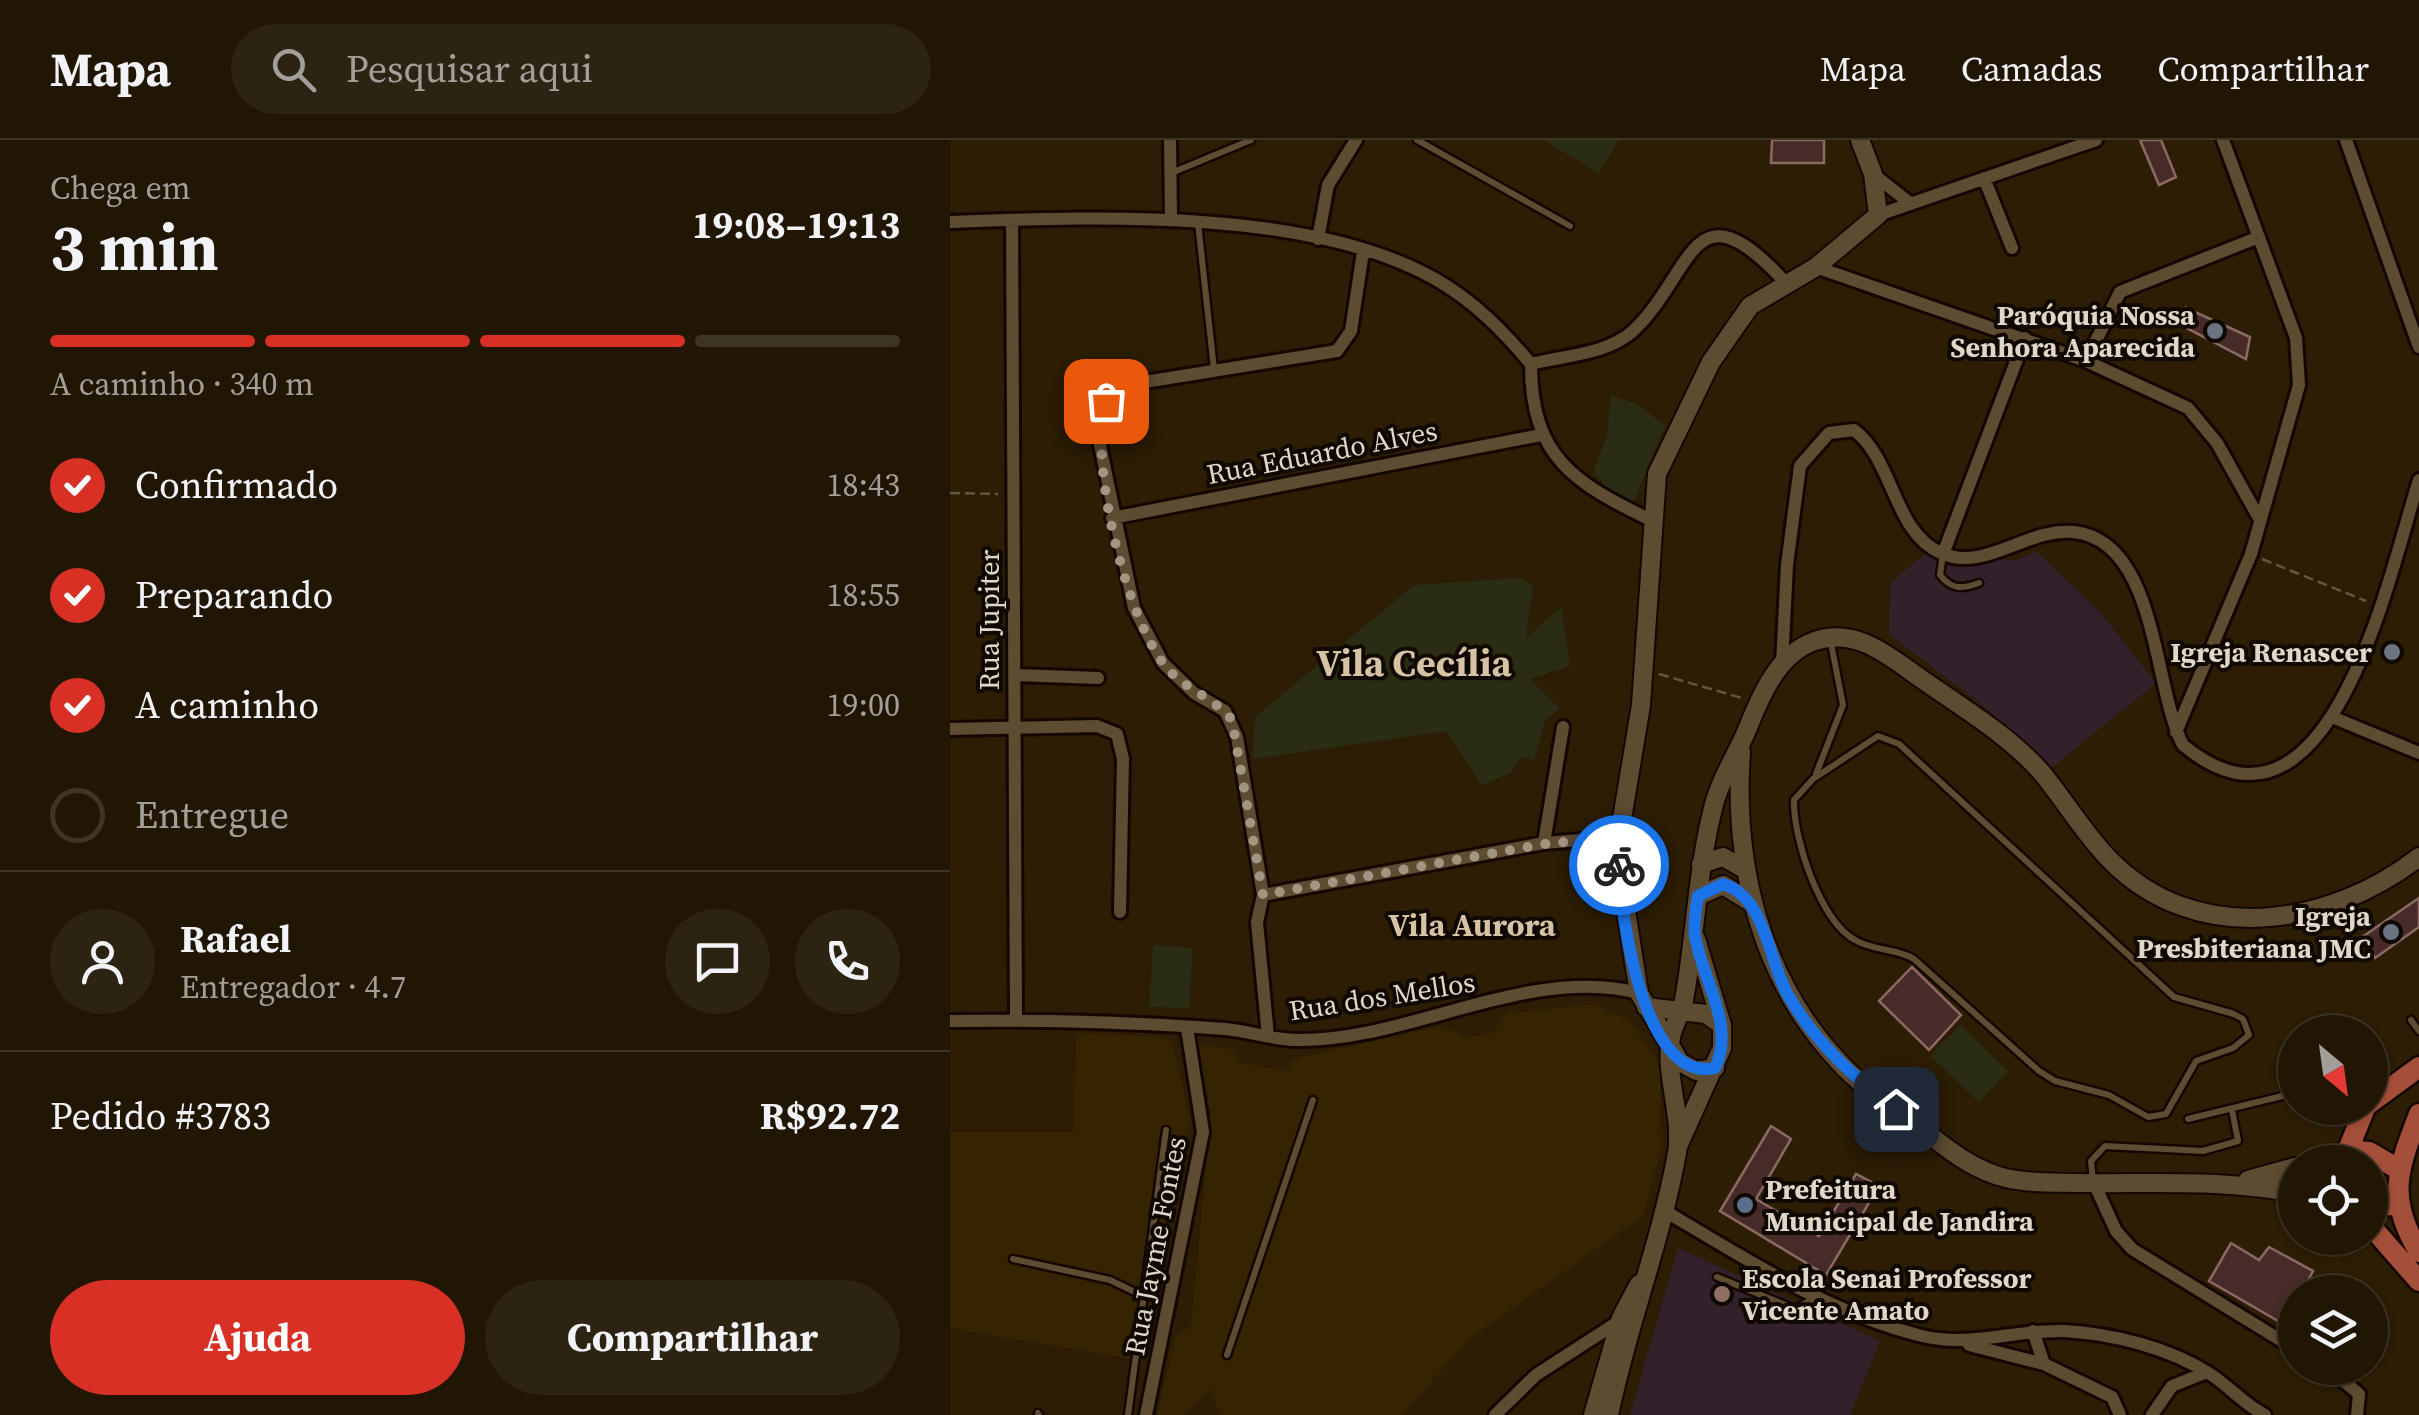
<!DOCTYPE html>
<html lang="pt">
<head>
<meta charset="utf-8">
<style>
	body { margin:0; font-family:"Source Serif 4",serif; background:#2d2312; color:#f1f3f6; height:100vh; display:flex; flex-direction:column; font-size:38px; white-space:nowrap }
	* { box-sizing:border-box; margin:0 }
	p { font-size:32px; color:#a29f9a }
	.icon { flex:none; width:55px; height:55px; fill:none; stroke:currentColor; stroke-width:2; stroke-linecap:round; stroke-linejoin:round }
	.map { position:relative; flex:1; overflow:hidden }
	.sheet { display:flex; flex-direction:column; background:#211603; width:950px }
	.sheet>* { flex:none }
	.needle { width:65px; rotate:151deg }
	.fabs { position:absolute; left:1328px; top:875px; display:grid; gap:20px }
	.fabs a { display:grid; place-items:center; width:110px; height:110px; border-radius:50%; background:#211603; box-shadow:0 2px 8px #0004,0 0 0 2px #3e3525; font-size:50px }
	.pin { position:absolute; display:grid; place-items:center; width:85px; height:85px; color:#fff; margin:-42px; border-radius:20px; box-shadow:0 5px 15px #0006 }
	.courier { position:absolute; display:grid; place-items:center; width:100px; height:100px; margin:-50px; border:8px solid #1a73e8; border-radius:50%; background:#fff; color:#222; box-shadow:0 2px 12px #0007 }
	.head em { font-style:normal; font-weight:700 }
	.head div { display:flex; flex-direction:column-reverse }
	.head { display:flex; align-items:center; justify-content:space-between; height:170px; padding:0 50px }
	h1 { font-size:65px; font-weight:700; line-height:75px }
	.bar { display:grid; grid-template-columns:repeat(4,1fr); gap:15px 10px; align-content:center; height:120px; padding:0 50px }
	.bar i { height:12px; border-radius:8px; background:#3e3525 }
	.bar .active { background:#d93025 }
	.bar p { grid-column:span 4 }
	.line { display:flex; align-items:center; gap:25px; padding:0 50px; border-top:2px solid #3e3525 }
	.line div { flex:1 }
	.round { display:grid; place-items:center; flex:none; width:105px; height:105px; border-radius:52px; background:#2d2312 }
	ol { padding:0 50px; list-style:none }
	li { display:flex; align-items:center; gap:30px; height:110px }
	li p { margin-inline-start:auto }
	li .icon { padding:10px; border-radius:50%; background:#d93025; color:#fff; stroke-width:4 }
	li:last-child { color:#a29f9a }
	li i { width:55px; height:55px; border:5px solid #3e3525; border-radius:50% }
	.primary-button { display:flex; gap:20px; margin-top:auto; padding:20px 50px }
	.primary-button a { flex:1; height:115px; border-radius:60px; background:#d93025; color:#fff; font-size:40px; font-weight:700; line-height:115px; text-align:center }
	.primary-button a+a { background:#2d2312; color:#f1f3f6 }
	header { display:flex; align-items:center; gap:60px; box-sizing:border-box; height:140px; padding:0 50px; background:#211603; border-bottom:2px solid #3e3525 }
	header strong { font-size:48px }
	nav { display:flex; gap:55px; margin-inline-start:auto; font-size:35px }
	.search { width:700px; height:90px; background:#2d2312; display:flex; align-items:center; gap:25px; box-sizing:border-box; padding:0 35px; border-radius:55px; color:#a29f9a; font-size:38px }
	main { display:flex; flex:1; min-height:0 }
	.map>svg:first-child { display:block }
	.built { fill:#362301 }
	.education { fill:#32212a }
	.green { fill:#2a2c14 }
	.building { fill:#472b28; stroke:#8c6964; stroke-width:2.5 }
	.lines { fill:none; stroke-linecap:round; stroke-linejoin:round }
	.lane-casing { stroke:#140700; stroke-width:11 }
	.street-casing { stroke:#140700; stroke-width:18 }
	.secondary-casing { stroke:#140700; stroke-width:22 }
	.primary-casing { stroke:#140700; stroke-width:25 }
	.path { stroke:#645741; stroke-width:2.5; stroke-dasharray:10 5; stroke-linecap:butt }
	.lane { stroke:#5d4b32; stroke-width:6 }
	.street { stroke:#5d4b32; stroke-width:12 }
	.secondary { stroke:#5d4b32; stroke-width:18 }
	.primary { stroke:#a44f3a; stroke-width:20 }
	.done { stroke:#a29683; stroke-width:10; stroke-dasharray:0 18 }
	.route { stroke:#1a73e8; stroke-width:12 }
	.worship-dot { fill:#6b7280; stroke:#0f0902; stroke-width:4 }
	.service-dot { fill:#5c6f8a; stroke:#0f0902; stroke-width:4 }
	.education-dot { fill:#8d6e63; stroke:#0f0902; stroke-width:4 }
	.labels { text-anchor:middle; stroke-width:8; stroke-linejoin:round; paint-order:stroke }
	.poi-label { font-size:28px; font-weight:bold; fill:#e1d7c8; stroke:#0f0902; text-anchor:end }
	.street-label { font-size:28px; fill:#e1d7c8; stroke:#0f0902 }
	.quarter-label { font-size:32px; font-weight:bold; fill:#d6c2a5; stroke:#0f0902 }
	.district-label { font-size:38px; font-weight:bold; fill:#d6c2a5; stroke:#0f0902 }
</style>
</head>
<body>
<header>
<strong>Mapa</strong>
<div class="search"><svg class="icon" aria-label="search" viewBox="0 0 24 24"><circle cx="10" cy="10" r="6"/><path d="M15 15l6 6"/></svg>Pesquisar aqui</div>
<nav><a>Mapa</a><a>Camadas</a><a>Compartilhar</a></nav>
</header>
<main>
<section class="sheet">
<div class="head"><div><h1>3 min</h1><p>Chega em</p></div><em>19:08–19:13</em></div>
<div class="bar"><i class="active"></i><i class="active"></i><i class="active"></i><i></i><p>A caminho · 340 m</p></div>
<ol>
<li><svg class="icon" aria-label="check" viewBox="0 0 24 24"><path d="M5 12l5 5 9-10"/></svg>Confirmado<p>18:43</p></li>
<li><svg class="icon" aria-label="check" viewBox="0 0 24 24"><path d="M5 12l5 5 9-10"/></svg>Preparando<p>18:55</p></li>
<li><svg class="icon" aria-label="check" viewBox="0 0 24 24"><path d="M5 12l5 5 9-10"/></svg>A caminho<p>19:00</p></li>
<li><i></i>Entregue</li>
</ol>
<div class="line" style="height:180px"><a class="round"><svg class="icon" aria-label="person" viewBox="0 0 24 24"><circle cx="12" cy="8" r="4"/><path d="M4 21q1-7 8-7t8 7"/></svg></a><div><b>Rafael</b><p>Entregador · 4.7</p></div><a class="round"><svg class="icon" aria-label="chat" viewBox="0 0 24 24"><path d="M4 5h16v11H9l-5 4z"/></svg></a><a class="round"><svg class="icon" aria-label="phone" viewBox="0 0 24 24"><path d="M5 4h4l2 5-3 2q2 4 5 5l2-3 5 2v4C11 20 4 13 5 4z"/></svg></a></div>
<div class="line" style="height:130px"><div>Pedido #3783</div><b>R$92.72</b></div>
<div class="primary-button"><a>Ajuda</a><a>Compartilhar</a></div>
</section>
<div class="map">
<svg width="1469" height="1275" viewBox="0 0 1469 1275">
	<rect width="100%" height="100%" fill="#2c1d04"/>
	<path class="built" d="M643,864L679,880L710,924L711,1010L693,1076L519,1199L452,1275H271L259,1248L235,1275H207L225,1199L241,1185L261,974L247,904L286,910V922L338,931L342,919L490,886L519,897L543,893L556,874Z
		M126,893L212,897L222,902L240,979L192,1221L0,1188V992H124Z"/>
	<path class="education" d="M1086,411L1150,472L1206,543L1101,628L1026,560L939,494L941,442L976,413L1066,421Z
		M728,1108L930,1201L900,1275H680Z"/>
	<path class="green" d="M593,0H669L649,33Z
		M661,255L686,264L715,285L684,361L655,346L644,331L657,295Z
		M571,438L583,446L576,498L611,467L620,526L580,539L610,569L596,579L584,620L570,616L561,633L531,645L497,591L302,619L305,577L464,445Z
		M203,805L243,808L239,868L199,867Z
		M1010,885L1058,931L1029,962L980,916Z"/>
	<path class="building" d="M822,0H874V23H821Z
		M1190,0H1211L1226,37L1209,45Z
		M1236,168L1300,197L1296,219L1231,185Z
		M1469,758V787L1425,818L1412,797Z
		M962,827L1011,875L979,910L929,861Z
		M821,986L841,999L806,1059L869,1096L906,1034L929,1046L876,1135L770,1071Z
		M1281,1103L1309,1120L1319,1107L1363,1131L1352,1152H1345V1165L1335,1185L1259,1141Z"/>
	<g class="lines">
		<g class="lane-casing">
			<path id="lane" d="M467,0L620,86
				M219,34L301,0
				M248,83L264,229
				M993,414L990,435C1002,450 1012,449 1029,443
				M928,596L949,604L1224,857L1284,874L1293,879L1299,895L1283,908L1246,921L1216,974L1198,977L1159,955L1105,941L1089,931L964,819C946,808 923,811 905,800C870,781 843,698 844,660L863,639Z
				M866,634L893,565L880,498
				M1461,880L1469,891
				M1420,939L1436,947
				M1238,979L1345,953
				M1143,1042L1141,1021L1155,1006L1253,1011L1288,1001L1282,970
				M63,1119L160,1140L193,1156
				M767,1137L845,1169L865,1158
				M277,1215L363,960
				M88,1273L89,1275
				M178,1275L216,990"/>
		</g>
		<g class="street-casing">
			<path id="street" d="M220,0L221,77
				M1396,0L1469,207
				M923,34L961,64
				M1034,38L1062,108
				M928,75L1146,0
				M62,80L66,880
				M0,82C142,77 358,67 485,139C524,161 553,191 581,224
				M368,99L378,45L406,0
				M866,127L1136,221L1238,268L1267,303L1309,378
				M1136,221L1170,152L1309,97
				M581,224C615,215 656,215 683,191C745,132 741,40 835,142
				M581,224C581,317 624,343 701,380
				M162,378L591,295
				M993,414L1075,198
				M832,524L837,425L850,326L879,293L904,290C944,320 943,392 991,413C1034,433 1078,387 1124,392C1208,401 1203,549 1233,605C1381,728 1441,426 1469,340
				M64,535L148,538
				M1382,577L1469,613
				M0,589L147,586L167,594L173,619L170,772
				M1226,592L1301,414L1349,245L1346,198L1273,0
				M594,703L613,587
				M313,755L594,703L669,697
				M0,881C91,880 184,882 275,889C298,891 321,899 344,900C457,903 578,824 689,853
				M318,896L307,782L313,755L287,597L275,571L244,553L213,523L184,468L150,305L151,278L164,251L176,245L387,211L401,191L413,112
				M1144,1043L1166,1091L1182,1109L1345,1209
				M713,1070C796,1119 878,1173 972,1196C1021,1208 1066,1189 1115,1191C1164,1194 1219,1208 1260,1234C1279,1246 1295,1265 1315,1275
				M1083,1191L1094,1224L1162,1257L1170,1275
				M1019,1205L1094,1224
				M1378,1228L1409,1254L1407,1275
				M196,1275L253,992L237,888
				M545,1275L586,1235L674,1178
				M1202,1275L1222,1246L1257,1232"/>
		</g>
		<g class="secondary-casing">
			<path id="secondary" d="M791,612C783,724 810,838 889,922C909,944 936,962 960,980C991,1003 1018,1029 1056,1038C1081,1044 1108,1042 1133,1043C1205,1044 1274,1039 1345,1053
				M751,724L773,717L796,730
				M748,756L773,745L802,763
				M696,867L756,874L772,885
				M765,928L746,931L730,922L689,853L670,733L669,697L691,565L707,334L761,222L800,166L866,127L928,75L923,34L910,0
				M729,1004L772,908V885L746,799
				M1359,1022L1398,1010
				M1298,1040L1345,1027
				M643,1275L671,1178L689,1144
				M659,1275C677,1187 711,1102 727,1013C733,975 714,934 721,897C724,884 731,873 734,860C746,794 747,726 765,661C772,636 787,614 797,590C810,557 828,513 865,501C903,488 934,512 963,533C1006,564 1057,593 1092,633C1115,661 1133,692 1159,719C1245,808 1379,787 1469,717"/>
		</g>
		<g class="primary-casing">
			<path id="primary" d="M1420,963L1469,927
				M1469,974C1448,1029 1436,1057 1469,1112
				M1398,1010L1419,1012L1448,1029
				M1400,1022L1398,1010L1415,968
				M1420,1066L1447,1065
				M1420,1085L1469,1141"/>
		</g>
		<path class="path" d="M0,353L48,354
			M1312,419L1416,461
			M709,534L792,558"/>
		<use href="#lane" class="lane"/>
		<use href="#street" class="street"/>
		<use href="#secondary" class="secondary"/>
		<use href="#primary" class="primary"/>
	</g>
	<g class="lines">
		<path class="done" d="M156,261C138,321 176,478 216,527C235,550 264,557 282,580L313,755L594,704L669,697V725"/>
		<path class="route" d="M669,725C670,775 694,944 765,928C786,885 752,839 745,796C743,783 746,769 748,756L773,744C816,757 818,820 838,855C865,902 903,937 946,969"/>
	</g>
	<g class="worship-dot">
		<circle cx="1265" cy="191" r="10"/>
		<circle cx="1442" cy="512" r="10"/>
		<circle cx="1441" cy="792" r="10"/>
	</g>
	<circle class="service-dot" cx="795" cy="1065" r="10"/>
	<circle class="education-dot" cx="772" cy="1154" r="10"/>
	<g class="labels">
		<g class="poi-label">
			<text x="1245" y="185">Paróquia Nossa<tspan x="1245" dy="32">Senhora Aparecida</tspan></text>
			<text x="1422" y="522">Igreja Renascer</text>
			<text x="1421" y="786">Igreja<tspan x="1421" dy="32">Presbiteriana JMC</tspan></text>
			<text x="815" y="1059" text-anchor="start">Prefeitura<tspan x="815" dy="32">Municipal de Jandira</tspan></text>
			<text x="792" y="1148" text-anchor="start">Escola Senai Professor<tspan x="792" dy="32">Vicente Amato</tspan></text>
		</g>
		<g class="street-label">
			<text transform="translate(372 312) rotate(-11)" y="10">Rua Eduardo Alves</text>
			<text transform="translate(39 480) rotate(-90)" y="10">Rua Jupiter</text>
			<text transform="translate(432 856) rotate(-9)" y="10">Rua dos Mellos</text>
			<text transform="translate(205 1106) rotate(-79)" y="10">Rua Jayme Fontes</text>
		</g>
		<g class="quarter-label">
			<text x="522" y="796">Vila Aurora</text>
		</g>
		<g class="district-label">
			<text x="464" y="536">Vila Cecília</text>
		</g>
	</g>
</svg>
<div class="fabs">
<a><svg class="needle" viewBox="-14 -14 28 28"><path d="M0-13l5 13h-10z" fill="#e53935"/><path d="M0 13l5-13h-10z" fill="#a29f9a"/></svg></a>
<a><svg class="icon" aria-label="locate" viewBox="0 0 24 24"><circle cx="12" cy="12" r="6"/><path d="M12 2v4M12 18v4M2 12h4M18 12h4"/></svg></a>
<a><svg class="icon" aria-label="layers" viewBox="0 0 24 24"><path d="M12 4l9 5-9 5-9-5zM3 14l9 5 9-5"/></svg></a>
</div>
<div class="pin" style="left:156px;top:261px;background:#ea580c"><svg class="icon" aria-label="bag" viewBox="0 0 24 24"><path d="M5 8h14l-1 12H6zM9 8a3 3 0 0 1 6 0"/></svg></div>
<div class="pin" style="left:946px;top:969px;background:#1f2937"><svg class="icon" aria-label="home" viewBox="0 0 24 24"><path d="M3 11l9-7 9 7M6 9v11h12V9"/></svg></div>
<div class="courier" style="left:669px;top:725px"><svg class="icon" aria-label="bike" viewBox="0 0 24 24"><circle cx="6" cy="16" r="4"/><circle cx="18" cy="16" r="4"/><path d="M6 16l4-8h5l3 8M10 8l3 8H6M13 5h3"/></svg></div>
</div>
</main>
</body>
</html>
